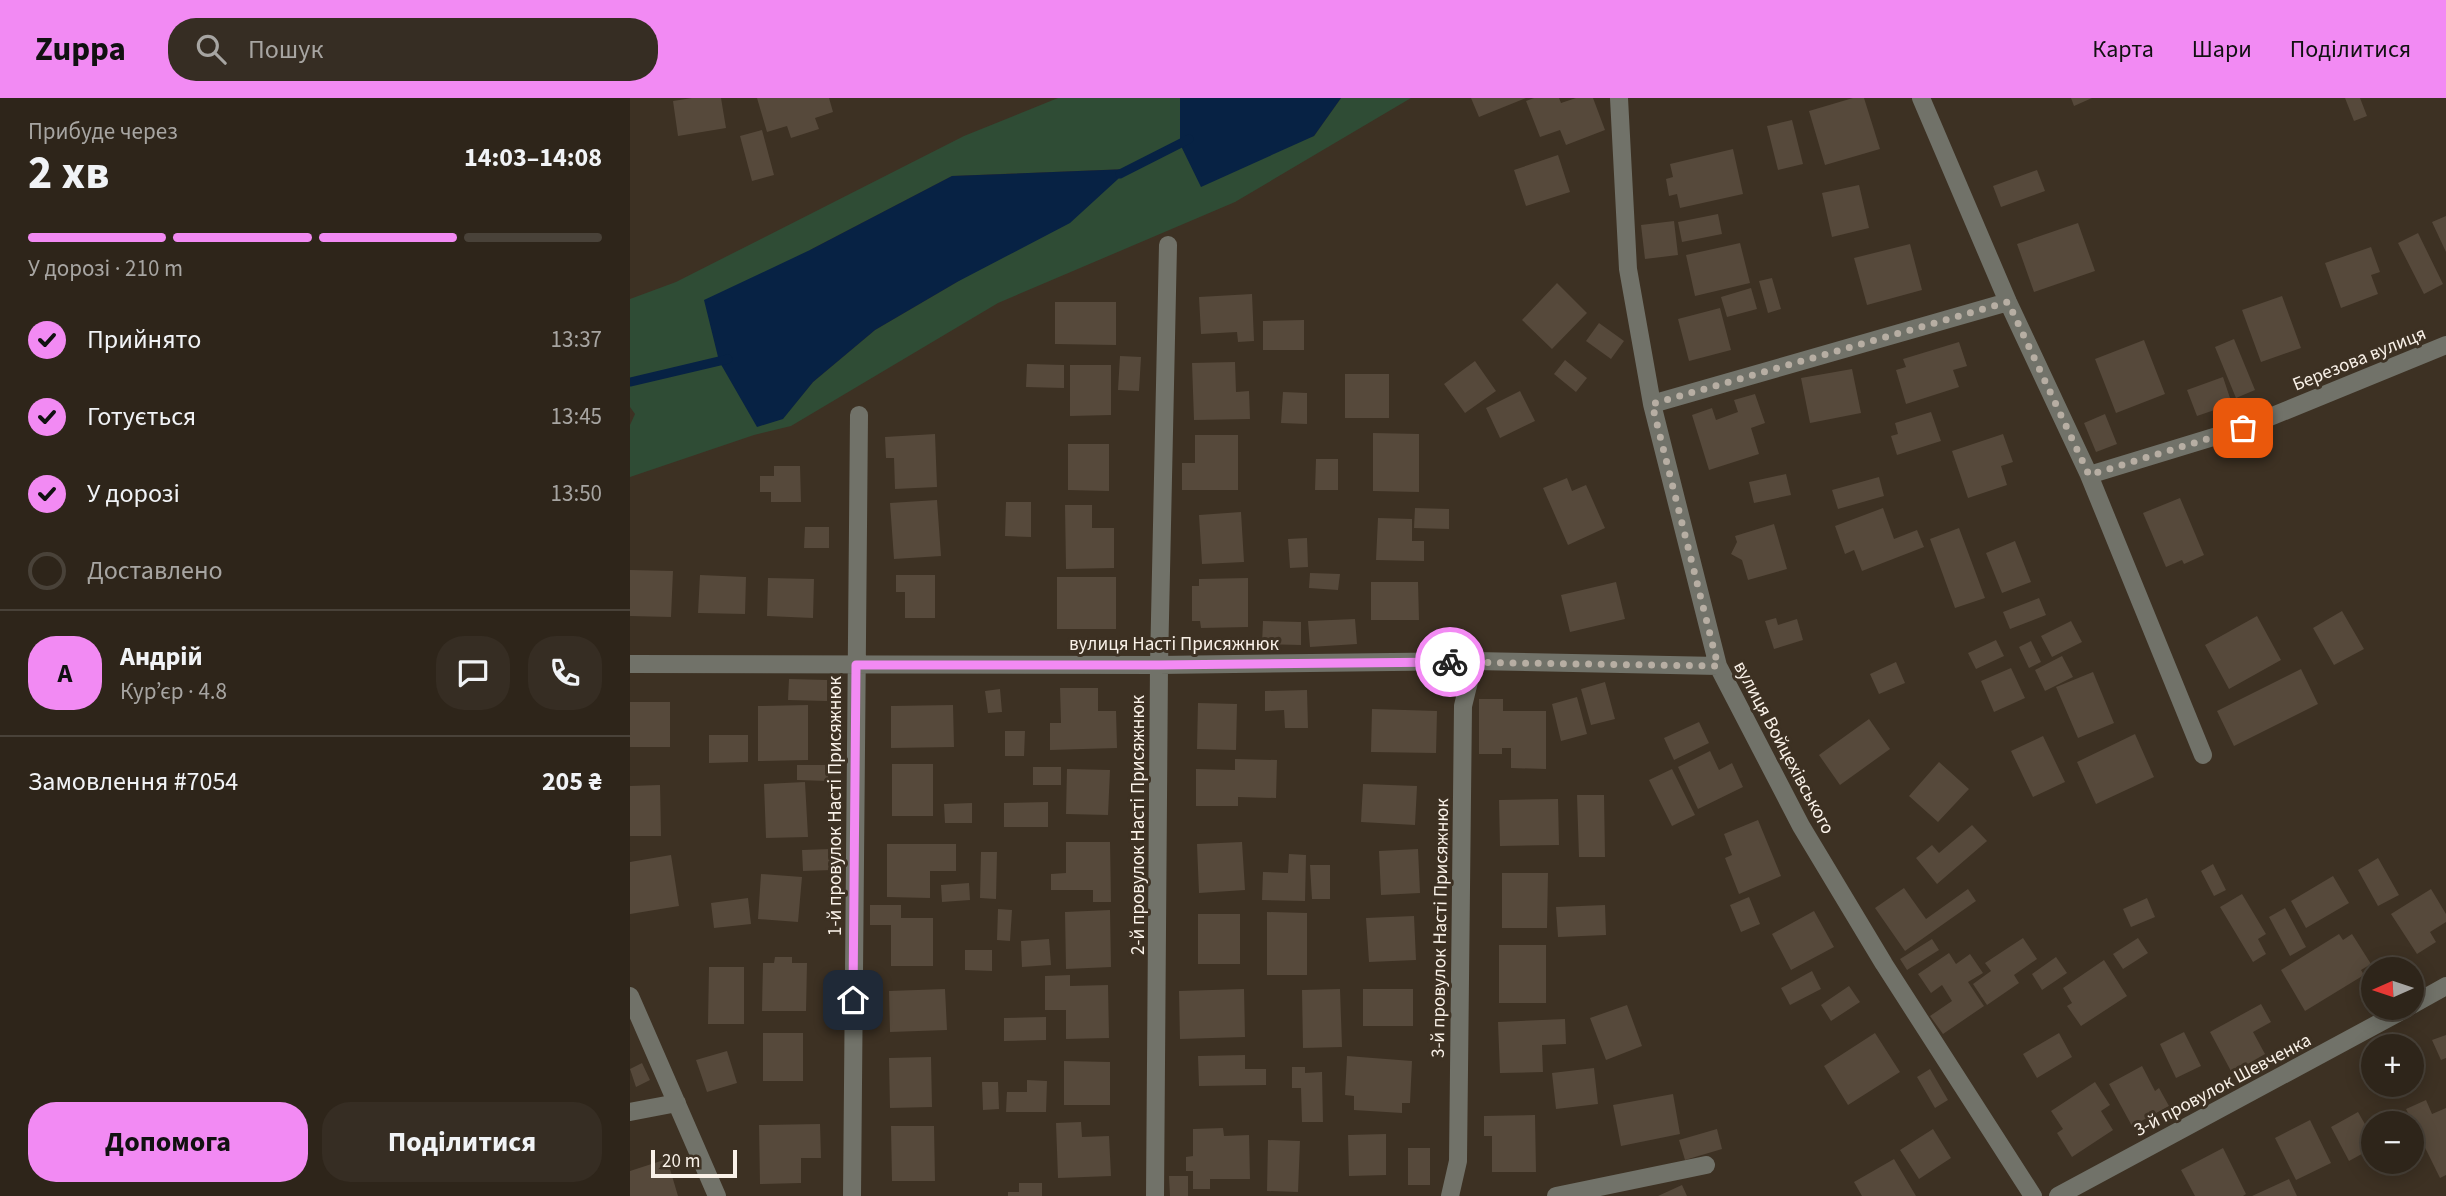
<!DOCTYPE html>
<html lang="uk">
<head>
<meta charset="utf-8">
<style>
	body { margin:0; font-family:"Source Sans 3",sans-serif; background:#362d23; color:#f1f3f6; height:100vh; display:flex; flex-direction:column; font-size:26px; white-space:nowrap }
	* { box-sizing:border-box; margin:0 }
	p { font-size:23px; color:#a7a5a2 }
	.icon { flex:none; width:38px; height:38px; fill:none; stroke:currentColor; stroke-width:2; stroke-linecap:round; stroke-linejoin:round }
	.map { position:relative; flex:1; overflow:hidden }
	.side { display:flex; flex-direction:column; background:#2e251a; width:630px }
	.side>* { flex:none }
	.needle { width:46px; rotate:267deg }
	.controls { position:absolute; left:1731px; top:859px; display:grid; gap:14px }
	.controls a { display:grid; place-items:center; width:63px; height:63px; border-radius:50%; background:#2e251a; box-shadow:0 4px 18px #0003,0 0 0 2px #494239; font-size:35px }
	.scale { position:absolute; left:21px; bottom:18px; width:86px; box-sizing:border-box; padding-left:7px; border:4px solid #f9f1e8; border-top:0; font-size:19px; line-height:24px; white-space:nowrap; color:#f9f1e8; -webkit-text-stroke:5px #3d3123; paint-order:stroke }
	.pin { position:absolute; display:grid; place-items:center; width:60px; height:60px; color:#fff; margin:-30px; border-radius:14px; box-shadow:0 4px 10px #0006 }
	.courier { position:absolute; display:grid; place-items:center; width:70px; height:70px; margin:-35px; border:5px solid #f28af3; border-radius:50%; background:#fff; color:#222; box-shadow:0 2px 9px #0007 }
	.head em { font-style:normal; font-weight:700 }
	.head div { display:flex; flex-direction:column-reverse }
	.head { display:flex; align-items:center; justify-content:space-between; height:119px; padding:0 28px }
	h1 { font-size:46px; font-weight:700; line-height:52px }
	.bar { display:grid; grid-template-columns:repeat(4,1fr); gap:10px 7px; align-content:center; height:84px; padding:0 28px }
	.bar i { height:9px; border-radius:5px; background:#494239 }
	.bar .current { background:#f28af3 }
	.bar p { grid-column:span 4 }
	.line { display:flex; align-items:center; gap:18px; padding:0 28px; border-top:2px solid #494239 }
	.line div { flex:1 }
	.round { display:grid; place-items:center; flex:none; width:74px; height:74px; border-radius:28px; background:#362d23 }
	ol { padding:0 28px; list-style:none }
	li { display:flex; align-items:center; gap:21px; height:77px }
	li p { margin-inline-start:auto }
	li .icon { padding:7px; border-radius:50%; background:#f28af3; color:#111; stroke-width:4 }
	li:last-child { color:#a7a5a2 }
	li i { width:38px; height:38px; border:4px solid #494239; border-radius:50% }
	.primary-button { display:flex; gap:14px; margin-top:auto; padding:14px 28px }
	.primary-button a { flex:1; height:80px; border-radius:28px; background:#f28af3; color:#111; font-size:28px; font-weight:700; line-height:80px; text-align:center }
	.primary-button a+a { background:#362d23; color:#f1f3f6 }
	header { display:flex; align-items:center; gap:42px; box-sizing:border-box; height:98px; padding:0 35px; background:#f28af3; color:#111 }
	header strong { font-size:33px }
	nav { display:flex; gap:38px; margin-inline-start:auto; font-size:24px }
	.search { width:490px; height:63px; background:#362d23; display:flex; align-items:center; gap:18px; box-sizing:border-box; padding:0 24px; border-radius:28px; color:#a7a5a2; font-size:26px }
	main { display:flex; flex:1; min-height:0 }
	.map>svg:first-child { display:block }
	.green { fill:#2f4c35; fill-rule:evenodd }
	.water { fill:#072244 }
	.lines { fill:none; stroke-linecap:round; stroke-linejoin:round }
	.stream { stroke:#072244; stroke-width:9 }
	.building { fill:#56493b }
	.minor { stroke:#717269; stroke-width:18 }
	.done { stroke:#b7aea3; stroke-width:7; stroke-dasharray:0 12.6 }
	.route { stroke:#f28af3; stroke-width:9 }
	.labels { text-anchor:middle; stroke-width:6; stroke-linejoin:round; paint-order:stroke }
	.street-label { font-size:19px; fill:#f9f1e8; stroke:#3d3123 }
</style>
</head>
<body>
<header>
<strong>Zuppa</strong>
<div class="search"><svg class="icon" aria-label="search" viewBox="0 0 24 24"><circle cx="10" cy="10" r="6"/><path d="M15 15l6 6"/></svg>Пошук</div>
<nav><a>Карта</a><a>Шари</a><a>Поділитися</a></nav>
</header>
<main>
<section class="side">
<div class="head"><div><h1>2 хв</h1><p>Прибуде через</p></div><em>14:03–14:08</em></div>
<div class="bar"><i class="current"></i><i class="current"></i><i class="current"></i><i></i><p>У дорозі · 210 m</p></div>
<ol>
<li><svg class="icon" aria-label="check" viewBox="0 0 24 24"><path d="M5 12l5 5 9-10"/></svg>Прийнято<p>13:37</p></li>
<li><svg class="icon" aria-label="check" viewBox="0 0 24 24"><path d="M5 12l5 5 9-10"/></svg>Готується<p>13:45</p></li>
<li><svg class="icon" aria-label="check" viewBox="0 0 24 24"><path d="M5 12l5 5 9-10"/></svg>У дорозі<p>13:50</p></li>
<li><i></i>Доставлено</li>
</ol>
<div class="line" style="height:126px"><b class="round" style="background:#f28af3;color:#111">А</b><div><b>Андрій</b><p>Кур’єр · 4.8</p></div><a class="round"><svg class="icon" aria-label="chat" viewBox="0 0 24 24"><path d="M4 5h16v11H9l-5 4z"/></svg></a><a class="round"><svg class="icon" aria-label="phone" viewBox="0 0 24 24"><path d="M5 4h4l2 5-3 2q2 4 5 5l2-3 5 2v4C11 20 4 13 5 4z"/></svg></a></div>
<div class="line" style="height:91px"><div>Замовлення #7054</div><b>205 ₴</b></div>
<div class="primary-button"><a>Допомога</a><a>Поділитися</a></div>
</section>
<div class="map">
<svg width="1816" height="1098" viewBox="0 0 1816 1098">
	<rect width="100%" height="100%" fill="#3d3123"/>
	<path class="green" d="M428,0H550V46L684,38L711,0H781L605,104L368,205L161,328L124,337L0,379V327L5,316L0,309V201L46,184L334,38ZM497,71L327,184L245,232L183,284L153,320L180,152L322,78Z"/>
	<path class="water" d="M550,0H711L684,38L571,89L550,46Z
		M499,71L440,125L327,184L245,232L183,284L153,321L127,329L89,263L74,202L180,152L322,78Z"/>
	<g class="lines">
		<path class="stream" d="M490,76L559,41
			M0,284L98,261"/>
	</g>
	<path class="building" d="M62,0H91L96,30L48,38L43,3Z
		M127,0H199L203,14L185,20L189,31L161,40L157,28L137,34Z
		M841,0H896L849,19Z
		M904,0H929L931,5L946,0H963L975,32L936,47L930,32L910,39L896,3Z
		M1223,0H1234L1250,51L1195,67L1179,13Z
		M1441,0H1462L1444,8Z
		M1715,0H1730L1737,18L1724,23Z
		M1162,22L1173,66L1148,72L1137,28Z
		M132,32L144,77L122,83L110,38Z
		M1103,51L1113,96L1050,110L1047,96L1039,98L1036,81L1043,79L1040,66Z
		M928,57L940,94L896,108L884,72Z
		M1407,72L1415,93L1371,109L1363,88Z
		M1229,87L1239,130L1202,139L1192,95Z
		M1088,116L1092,136L1052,144L1048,124Z
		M1816,118V154L1802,124Z
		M1044,123L1048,157L1015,161L1011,127Z
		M1448,125L1465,173L1404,194L1387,146Z
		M1788,135L1813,186L1794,196L1768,145Z
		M1110,145L1120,185L1065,198L1056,157Z
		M1280,146L1292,192L1237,207L1224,160Z
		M1741,149L1750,174L1741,177L1748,196L1711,210L1695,165Z
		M1142,180L1151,211L1138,215L1129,183Z
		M927,185L957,215L922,251L892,222Z
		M1121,190L1127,211L1097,219L1091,199Z
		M622,196L624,243L608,244L607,234L571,236L569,199Z
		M1652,198L1671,250L1631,264L1612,212Z
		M425,204H486V247L425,246Z
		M1090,210L1101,252L1059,263L1048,221Z
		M674,222V252H633V223Z
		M969,225L994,243L981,261L956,243Z
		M1604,241L1625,292L1606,300L1585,249Z
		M1514,242L1535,296L1486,315L1465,261Z
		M1329,244L1337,268L1323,272L1329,289L1276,306L1266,272L1276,269L1273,261Z
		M490,258L511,259L509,293L488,292Z
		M935,262L957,280L946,294L924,276Z
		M845,263L866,293L835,315L814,286Z
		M605,264L606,294L619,293L620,321L564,322L562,265Z
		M397,266L434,267V290L396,289Z
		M440,267H481V317L440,318Z
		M1222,271L1231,315L1180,325L1171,280Z
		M715,276H759V320H715Z
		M1593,279L1602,306L1567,318L1557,292Z
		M890,293L905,323L870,340L856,310Z
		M653,294L677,295V326L651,325Z
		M1125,296L1135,325L1121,330L1129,356L1079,372L1062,317L1082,310L1086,322L1108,314L1104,302Z
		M1301,314L1311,343L1267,357L1261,338L1268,336L1265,325Z
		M1475,316L1487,346L1466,354L1454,325Z
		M743,335L789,336V394L743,393Z
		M305,336L307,389L265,391L264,360H256L255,339Z
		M1373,336L1383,364L1371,368L1377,387L1338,400L1322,353Z
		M565,337H608V392H552V365H565Z
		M438,346H479V393L438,392Z
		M686,361H708V392H685Z
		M144,368H170L171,404H141V394H130V378H144Z
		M1156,376L1161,397L1124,405L1119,384Z
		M1249,379L1254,398L1208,411L1202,392Z
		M937,380L942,393L956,387L975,430L938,447L913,390Z
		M1550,400L1574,457L1554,466L1552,462L1536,469L1513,415Z
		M307,402L311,458L264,461L260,405Z
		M376,404H401V439L375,438Z
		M435,407H462V430H484V470L436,471Z
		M785,410L819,411V431L784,430Z
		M1253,410L1264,441L1287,432L1294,449L1232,473L1224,452L1215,456L1205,428Z
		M611,414L614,464L572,466L569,417Z
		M748,420L782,421V443H794V463L746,462Z
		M1144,426L1157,471L1118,482L1112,462L1101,456L1107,444L1105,438Z
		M175,429H199V450H174Z
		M1329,430L1355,500L1325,510L1300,441Z
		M677,440L678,469L660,470L658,441Z
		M1385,443L1401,484L1372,495L1356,455Z
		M0,472L43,473L41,519L0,518Z
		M680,475L710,476L708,492L679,490Z
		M70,477L116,479L115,516L68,515Z
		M266,477H305V520H275V494H266Z
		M427,479H486V531H427Z
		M138,480L184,481L183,520L137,518Z
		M618,480V529L571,530L570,523H562V488H569V481Z
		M741,484H788L789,522H741Z
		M986,484L995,521L940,534L931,497Z
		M1409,500L1416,517L1380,531L1373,514Z
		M1712,513L1734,551L1704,567L1683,530Z
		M1627,518L1651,562L1599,591L1575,547Z
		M1146,520L1148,527L1167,521L1173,542L1144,551L1135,523Z
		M725,521L727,546L680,549L678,523Z
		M633,523L671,524V547L632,546Z
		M1441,523L1452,544L1422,559L1411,538Z
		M1366,542L1374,558L1346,571L1338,555Z
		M1401,543L1411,564L1399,570L1389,549Z
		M1432,558L1443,579L1415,593L1405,572Z
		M1266,564L1275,585L1249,596L1240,576Z
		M1381,570L1395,600L1364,614L1351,583Z
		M1671,571L1688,606L1604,648L1587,613Z
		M1463,574L1484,625L1448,640L1426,589Z
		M159,581L197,582V603L158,602Z
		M975,584L985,621L961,627L951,591Z
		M430,590H468V613H486L487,650L420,652V625H431Z
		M370,591L372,614L358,615L355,593Z
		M677,592L678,630H655L654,612L635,613V593Z
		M947,599L957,636L931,643L922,606Z
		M849,601H873V613H916V671L881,670V650H872V656H849Z
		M0,604H40V649H0Z
		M568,605L607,606L606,652L567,651Z
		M178,607V662L128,663V608Z
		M323,607L324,649L261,650V608Z
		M742,611L807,613L806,655L741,654Z
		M1239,621L1260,651L1210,687L1189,657Z
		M1069,624L1079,645L1044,662L1034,640Z
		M375,633H395L394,658H375Z
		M1505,636L1524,679L1466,706L1447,664Z
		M79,637H118V664L79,665Z
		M1413,638L1435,684L1403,699L1381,653Z
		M1080,653L1089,672L1102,665L1113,689L1068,711L1048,669Z
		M605,661L647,662L646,700L608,699V708H566V671L605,672Z
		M1309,664L1339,691L1308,724L1279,698Z
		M262,666H303V718H262Z
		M167,667H198V683L167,682Z
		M403,669H431V687H403Z
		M437,671L480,672L478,717L436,716Z
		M1042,671L1065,717L1042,728L1019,682Z
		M175,684L178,739L136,740L134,686Z
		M733,686L787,688L785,727L731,724Z
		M30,687L31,738H0V688Z
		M947,697H974L975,759H949Z
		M928,701L929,747L870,748L869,702Z
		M418,704V729H374V705Z
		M342,705V725H315L314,706Z
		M1128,722L1151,778L1109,796L1095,760L1102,757L1094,736Z
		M1342,727L1357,743L1307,786L1286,760L1302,747L1309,755Z
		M436,744H480L481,804H463V792H421V776L436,775Z
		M612,744L615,792L569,795L567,746Z
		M257,746H326V773H300V800L257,799Z
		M201,751L202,772L173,773L172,752Z
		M788,751L790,795L751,797L749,753Z
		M351,754H367L366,801L350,800Z
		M659,756L676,757L675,803L632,802L633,774L658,775Z
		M41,757L49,808L0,816V764Z
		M1748,760L1769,797L1748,808L1728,772Z
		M1583,766L1596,792L1584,798L1571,773Z
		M680,767H700V801H682Z
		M872,775H918L917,830H872Z
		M131,776L172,779L168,824L128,821Z
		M1703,778L1719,805L1676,830L1661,803Z
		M339,785L340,802L312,804L311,787Z
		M1274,790L1296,821L1338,791L1346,803L1275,853L1245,810Z
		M1801,791L1816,816V824L1800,834L1806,844L1787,856L1761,816Z
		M1612,796L1636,836L1628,841L1636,856L1623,864L1590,809Z
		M1119,799L1130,826L1111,834L1100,807Z
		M118,800L121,826L84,830L81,805Z
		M1517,800L1525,819L1501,829L1493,811Z
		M240,807H271V820H303V868H261V827H240Z
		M975,807L976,837L928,839L926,809Z
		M1655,810L1676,849L1660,858L1639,819Z
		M368,811L382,812L380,843L367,842Z
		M480,812L481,869L436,871L435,814Z
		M1184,813L1204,849L1161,872L1142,836Z
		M637,814L677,815V877H637Z
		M568,816H610V866H568Z
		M784,818L786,862L739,864L736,820Z
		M1709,836L1713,842L1722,836L1741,866L1731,872L1734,877L1675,913L1651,872Z
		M1393,840L1407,861L1384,877L1389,885L1357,907L1343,886L1361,873L1355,865Z
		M1508,840L1518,855L1493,871L1483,856Z
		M419,841L421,867L392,869L391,843Z
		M1302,841L1309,852L1277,872L1270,861Z
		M869,847H916V905H869Z
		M335,852H362V873L335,872Z
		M1319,855L1326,866L1340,856L1353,875L1338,884L1354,908L1313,936L1300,918L1322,903L1312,887L1301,895L1288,876Z
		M145,859H162V865H177L176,913H132L133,865H144Z
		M1426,859L1437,875L1412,892L1402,876Z
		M1474,862L1497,898L1451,928L1437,908L1442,905L1433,890Z
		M79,869H114V926H78Z
		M1182,873L1191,891L1160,907L1151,890Z
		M440,877V888L478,887L479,940L436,941V912H415V878Z
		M1219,888L1230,904L1201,923L1191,907Z
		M315,891L317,932L260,934L259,893Z
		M614,891L615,939L550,941L549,893Z
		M710,891L712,949L673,950L672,892Z
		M733,891H783V928H733Z
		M1631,906L1641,924L1623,934L1635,956L1602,975L1580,934Z
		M997,907L1012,948L976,962L960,920Z
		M416,919V942L374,943V920Z
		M935,921L936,946L912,947L913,974L870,975L868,924Z
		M1554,934L1571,968L1546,980L1530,946Z
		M133,935H173V983H133Z
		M1245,935L1270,974L1218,1007L1194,968Z
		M1429,935L1442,959L1407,980L1393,956Z
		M1816,937V960L1811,962L1802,942Z
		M97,953L107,985L77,994L66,962Z
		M615,957V971H636V987L569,988L568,958Z
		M717,958L782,963L780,1005H772V1015L724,1012V998L715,997Z
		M301,959L302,1009L260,1010L259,960Z
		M434,963L480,964V1007H434Z
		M12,965L20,982L6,989L0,971Z
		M1512,968L1525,993L1529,990L1539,1008L1502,1028L1479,986Z
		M662,969H675V975L692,974L693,1024H672L671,990H662Z
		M964,970L968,1006L926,1011L922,975Z
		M1300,971L1318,1002L1305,1010L1287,979Z
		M397,982L417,983L416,1014H376L377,994H397Z
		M352,984H368L369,1011L353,1012Z
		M1465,984L1480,1007L1471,1013L1483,1032L1442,1059L1427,1035L1433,1031L1421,1013Z
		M1752,987H1782L1759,1000Z
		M1043,996L1050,1036L991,1048L983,1007Z
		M1796,1002L1802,1016L1816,1010V1077L1810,1080L1776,1011Z
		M1728,1014L1740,1035L1732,1040L1739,1052L1719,1063L1701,1029Z
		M905,1017L906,1074H862V1038H854V1018Z
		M1680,1022L1701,1065L1666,1082L1645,1040Z
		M451,1024L452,1039L479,1038L481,1078L428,1080L426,1025Z
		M190,1026L191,1060H171V1085L130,1086L129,1027Z
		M261,1028H304L305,1083H262Z
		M593,1030L594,1038L619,1037L620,1081H580V1091H563V1073H556V1059L563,1058V1031Z
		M1087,1031L1092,1051L1055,1062L1049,1042Z
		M1303,1031L1321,1060L1289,1081L1270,1052Z
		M756,1036V1077L719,1078L718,1037Z
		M638,1042L670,1043L668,1094L637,1093Z
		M778,1050H800V1087H778Z
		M1593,1050L1616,1096L1613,1098H1565L1551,1072Z
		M37,1061L48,1098H0V1073Z
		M1264,1061L1286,1098H1232L1224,1084Z
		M539,1078H558V1098H540Z
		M1659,1081L1667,1098H1622Z
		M389,1085H412V1098H378V1094H389Z
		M1052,1087L1057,1098H1028Z"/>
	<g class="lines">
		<path class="minor" d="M989,0L998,171L1022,306L1088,568L1171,728L1254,866L1403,1098
			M1291,0L1378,204L1459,377L1573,657
			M1022,306L1378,204
			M1459,377L1613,330L1816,247
			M0,566L529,567L844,563L1088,568
			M0,898L87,1098
			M1782,907L1816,888
			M0,1014L47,1005
			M222,1098L229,317
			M525,1098L529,567L538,147
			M820,1098L828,1063L833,608L844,563
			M926,1098L1076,1067
			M1428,1098L1777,910"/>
	</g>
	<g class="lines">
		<path class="done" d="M820,564L1088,568L1022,306L1378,204L1459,377L1613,330"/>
		<path class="route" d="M223,902L226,567H529L820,564"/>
	</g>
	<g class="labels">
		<g class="street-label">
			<text transform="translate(1729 260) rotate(-22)" y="7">Березова вулиця</text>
			<text x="544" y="552">вулиця Насті Присяжнюк</text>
			<text transform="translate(1155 649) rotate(62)" y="7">вулиця Войцехівського</text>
			<text transform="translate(204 708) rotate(-90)" y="7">1-й провулок Насті Присяжнюк</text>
			<text transform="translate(507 727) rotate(-90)" y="7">2-й провулок Насті Присяжнюк</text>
			<text transform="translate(809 830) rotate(-89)" y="7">3-й провулок Насті Присяжнюк</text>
			<text transform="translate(1592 986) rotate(-28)" y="7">3-й провулок Шевченка</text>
		</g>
	</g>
</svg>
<div class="controls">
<a><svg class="needle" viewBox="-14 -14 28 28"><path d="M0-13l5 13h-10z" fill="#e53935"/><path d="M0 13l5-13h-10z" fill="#a7a5a2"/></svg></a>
<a>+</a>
<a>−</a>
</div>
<div class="scale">20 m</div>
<div class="pin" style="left:1613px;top:330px;background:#ea580c"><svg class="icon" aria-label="bag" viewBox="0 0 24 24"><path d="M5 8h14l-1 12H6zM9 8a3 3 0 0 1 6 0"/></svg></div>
<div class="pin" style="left:223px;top:902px;background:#1f2937"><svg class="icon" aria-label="home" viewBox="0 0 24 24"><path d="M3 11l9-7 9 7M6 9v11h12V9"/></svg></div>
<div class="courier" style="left:820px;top:564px"><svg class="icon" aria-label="bike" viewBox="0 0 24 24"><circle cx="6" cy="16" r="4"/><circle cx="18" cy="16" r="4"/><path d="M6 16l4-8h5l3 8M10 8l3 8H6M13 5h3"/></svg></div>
</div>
</main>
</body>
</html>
